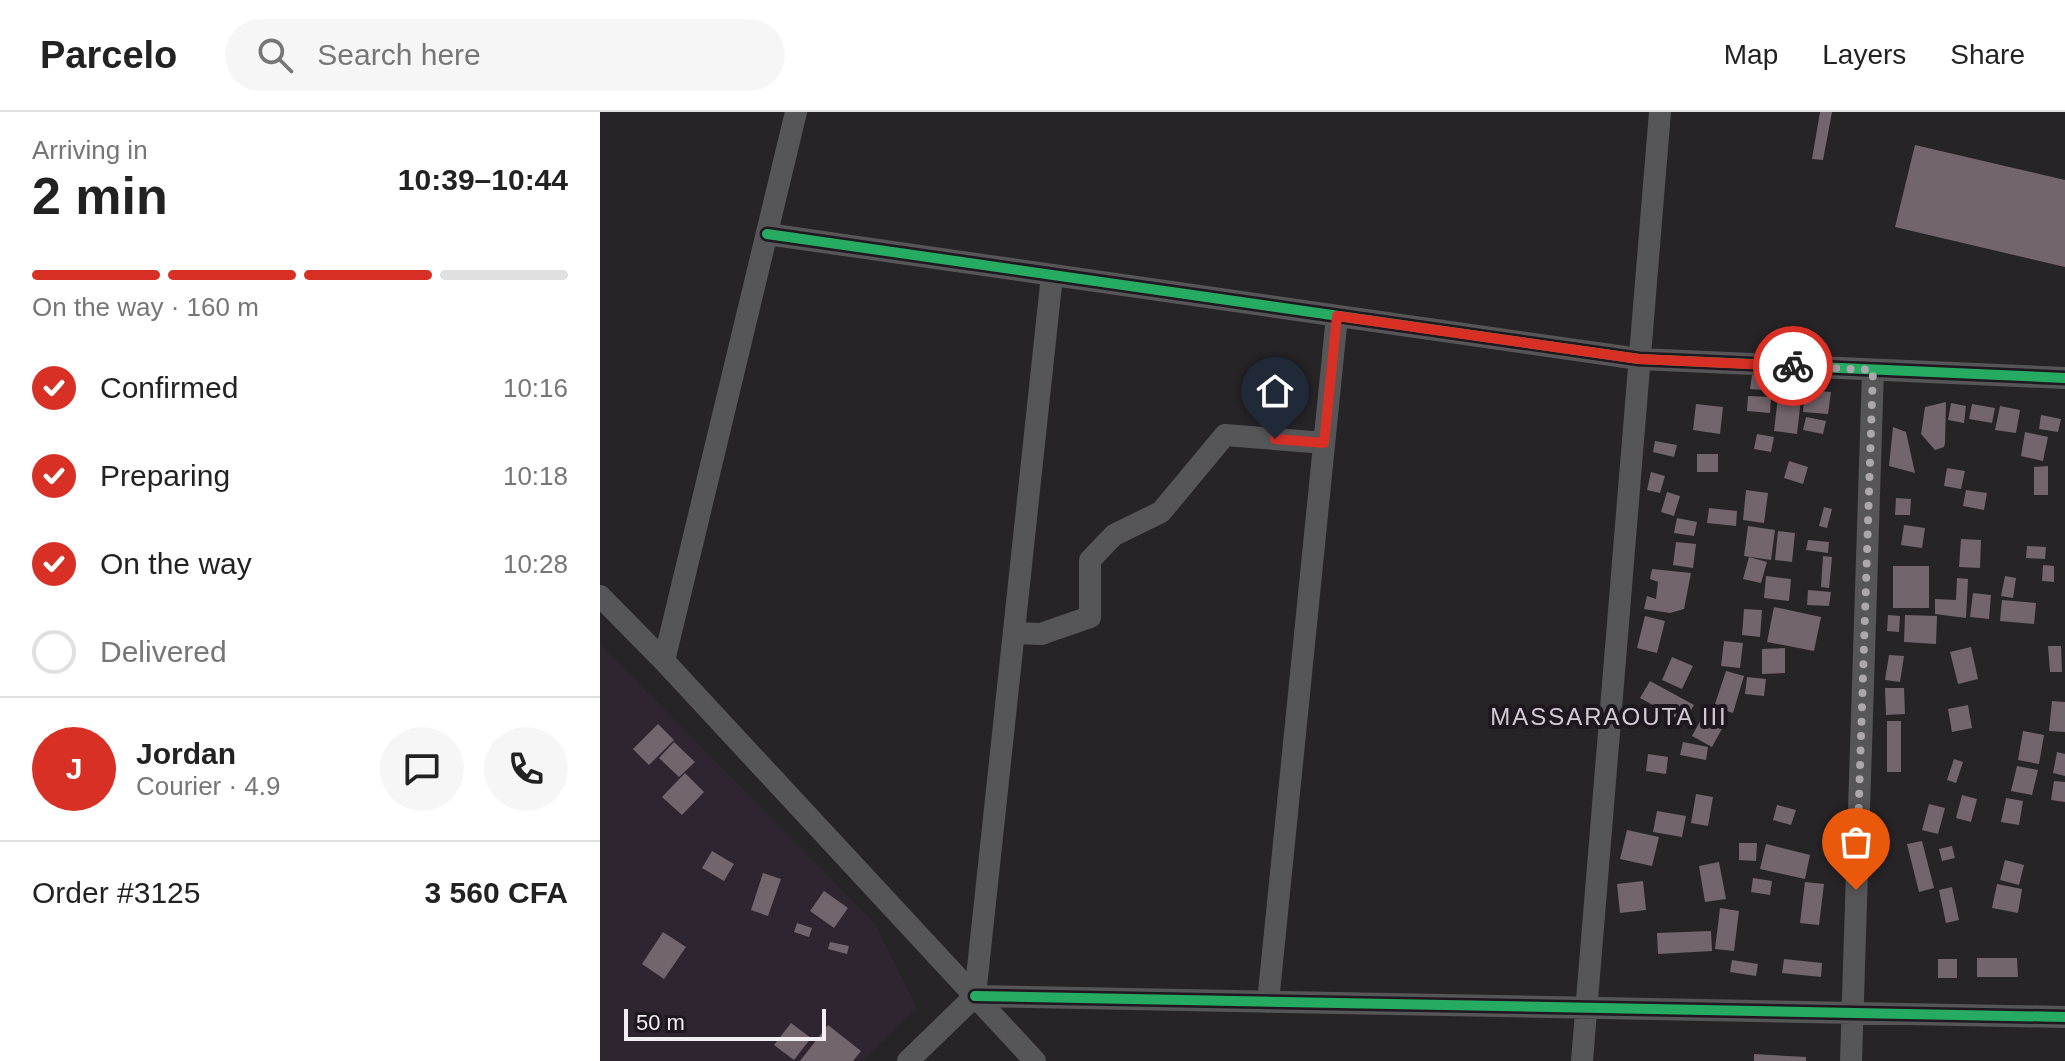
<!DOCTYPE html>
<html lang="en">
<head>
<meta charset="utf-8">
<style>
	body { margin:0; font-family:Arial,sans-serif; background:#f6f6f6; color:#222; height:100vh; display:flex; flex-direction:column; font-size:30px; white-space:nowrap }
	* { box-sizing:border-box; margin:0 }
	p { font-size:26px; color:#767676 }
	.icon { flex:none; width:44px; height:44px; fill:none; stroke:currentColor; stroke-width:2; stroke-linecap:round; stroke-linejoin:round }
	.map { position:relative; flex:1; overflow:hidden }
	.details { display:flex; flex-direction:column; background:#fff; width:600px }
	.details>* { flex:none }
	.scale { position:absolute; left:24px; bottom:20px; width:202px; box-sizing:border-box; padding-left:8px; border:4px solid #f3eef4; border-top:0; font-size:22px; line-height:28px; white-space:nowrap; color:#f3eef4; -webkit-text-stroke:6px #1f1820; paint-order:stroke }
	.pin { position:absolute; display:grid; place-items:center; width:68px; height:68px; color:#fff; margin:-82px -34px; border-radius:50% 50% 50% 0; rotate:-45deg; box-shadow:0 0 8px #0007 }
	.pin .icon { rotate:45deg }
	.courier { position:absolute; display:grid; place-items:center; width:80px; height:80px; margin:-40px; border:6px solid #d93025; border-radius:50%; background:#fff; color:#222; box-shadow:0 2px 10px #0007 }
	.summary em { font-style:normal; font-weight:700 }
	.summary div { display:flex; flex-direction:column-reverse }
	.summary { display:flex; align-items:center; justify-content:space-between; height:136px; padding:0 32px }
	h1 { font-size:52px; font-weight:700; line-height:60px }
	.bar { display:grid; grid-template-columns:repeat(4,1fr); gap:12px 8px; align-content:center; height:96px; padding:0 32px }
	.bar i { height:10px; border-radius:6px; background:#e0e0e0 }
	.bar .active { background:#d93025 }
	.bar p { grid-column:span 4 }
	.line { display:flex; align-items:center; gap:20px; padding:0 32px; border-top:2px solid #e0e0e0 }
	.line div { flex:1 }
	.round { display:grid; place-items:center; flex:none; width:84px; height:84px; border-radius:42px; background:#f6f6f6 }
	ol { padding:0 32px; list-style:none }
	li { display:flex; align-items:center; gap:24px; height:88px }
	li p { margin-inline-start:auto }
	li .icon { padding:8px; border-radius:50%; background:#d93025; color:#fff; stroke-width:4 }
	li:last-child { color:#767676 }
	li i { width:44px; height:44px; border:4px solid #e0e0e0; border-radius:50% }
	header { display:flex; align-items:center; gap:48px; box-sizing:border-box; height:112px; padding:0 40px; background:#fff; border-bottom:2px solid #e0e0e0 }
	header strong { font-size:38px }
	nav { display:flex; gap:44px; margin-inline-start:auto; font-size:28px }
	.search { width:560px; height:72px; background:#f6f6f6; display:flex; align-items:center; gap:20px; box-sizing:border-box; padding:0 28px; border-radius:44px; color:#767676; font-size:30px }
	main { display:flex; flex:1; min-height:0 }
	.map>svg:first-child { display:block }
	.built { fill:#2e2531 }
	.building { fill:#72656d }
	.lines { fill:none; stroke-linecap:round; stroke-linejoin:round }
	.street { stroke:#565557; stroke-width:22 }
	.cycleway-casing { stroke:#1f1820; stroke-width:15 }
	.cycleway { stroke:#26ab63; stroke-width:10 }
	.done { stroke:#aca7ad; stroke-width:8; stroke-dasharray:0 14.4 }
	.route { stroke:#d93025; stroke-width:10 }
	.labels { text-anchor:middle; stroke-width:8; stroke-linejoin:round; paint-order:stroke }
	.neighbourhood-label { font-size:24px; letter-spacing:2px; fill:#d2cad5; stroke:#1f1820 }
</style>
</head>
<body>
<header>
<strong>Parcelo</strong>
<div class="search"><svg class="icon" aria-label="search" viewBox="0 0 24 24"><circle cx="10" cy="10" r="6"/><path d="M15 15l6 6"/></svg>Search here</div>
<nav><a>Map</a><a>Layers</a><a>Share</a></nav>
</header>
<main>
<section class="details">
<div class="summary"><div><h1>2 min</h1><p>Arriving in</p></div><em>10:39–10:44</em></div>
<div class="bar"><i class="active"></i><i class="active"></i><i class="active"></i><i></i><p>On the way · 160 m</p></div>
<ol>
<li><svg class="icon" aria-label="check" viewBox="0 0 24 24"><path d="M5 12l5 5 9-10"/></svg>Confirmed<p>10:16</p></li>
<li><svg class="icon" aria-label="check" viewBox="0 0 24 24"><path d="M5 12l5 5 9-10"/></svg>Preparing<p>10:18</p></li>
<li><svg class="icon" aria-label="check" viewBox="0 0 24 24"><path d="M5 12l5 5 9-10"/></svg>On the way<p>10:28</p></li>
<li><i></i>Delivered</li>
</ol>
<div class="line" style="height:144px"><b class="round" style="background:#d93025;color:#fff">J</b><div><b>Jordan</b><p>Courier · 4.9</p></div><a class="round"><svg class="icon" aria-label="chat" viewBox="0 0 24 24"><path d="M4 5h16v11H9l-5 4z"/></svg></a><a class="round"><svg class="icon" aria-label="phone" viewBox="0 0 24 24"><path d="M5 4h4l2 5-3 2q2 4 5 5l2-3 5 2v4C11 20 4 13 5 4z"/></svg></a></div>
<div class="line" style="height:104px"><div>Order #3125</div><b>3 560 CFA</b></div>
</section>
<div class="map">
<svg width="1465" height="949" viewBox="0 0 1465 949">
	<rect width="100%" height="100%" fill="#272428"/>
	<path class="built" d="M0,532L275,812L317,896L263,949H0Z"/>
	<path class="building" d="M1220,0H1232L1223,48L1212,47Z
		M1315,33L1465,68V155L1295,115Z
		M1152,263L1178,265L1176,279L1150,277Z
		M1205,278L1231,280L1228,302L1203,300Z
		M1148,284L1171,285L1170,301L1147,299Z
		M1178,285L1201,287L1197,322L1174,319Z
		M1346,290L1345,331L1344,335L1335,338L1321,322L1325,295Z
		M1351,291L1366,294L1364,311L1348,308Z
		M1096,292L1123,295L1120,322L1093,318Z
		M1372,292L1395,296L1392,311L1369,307Z
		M1400,294L1420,298L1416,321L1395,318Z
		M1441,303L1461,307L1458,320L1439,317Z
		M1206,305L1226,309L1223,322L1203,318Z
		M1293,315L1306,320L1315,361L1289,354Z
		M1425,320L1448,325L1443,349L1421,344Z
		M1157,322L1174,325L1171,340L1154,337Z
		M1055,329L1077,333L1074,345L1053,340Z
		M1097,342H1118V360H1097Z
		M1189,349L1208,355L1203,372L1184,366Z
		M1448,354V383H1434V355Z
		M1347,356L1365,359L1361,377L1344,374Z
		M1051,360L1065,364L1060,381L1047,378Z
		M1146,378L1168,381L1164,411L1143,408Z
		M1366,378L1387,381L1384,398L1363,394Z
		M1067,380L1080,384L1074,404L1061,400Z
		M1296,386L1311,387L1310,403H1295Z
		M1224,395L1232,397L1227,416L1219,414Z
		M1109,396L1137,399L1136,414L1107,411Z
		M1077,406L1097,410L1094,424L1074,421Z
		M1304,413L1325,416L1322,436L1301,433Z
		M1148,414L1175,418L1171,448L1144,444Z
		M1178,419L1195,421L1192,450L1175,448Z
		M1361,427L1381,428L1380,456L1359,455Z
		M1208,428L1229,430L1228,441L1206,438Z
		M1076,430L1096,432L1093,456L1073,453Z
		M1427,434L1446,435L1445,447L1426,446Z
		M1223,444L1232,445L1229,476L1221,475Z
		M1149,445L1167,450L1161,471L1143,467Z
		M1443,453L1454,454V470L1442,469Z
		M1293,454H1329V496H1293Z
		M1052,457L1091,461L1084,497L1070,501L1044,497L1047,484L1056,487L1058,470L1050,467Z
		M1166,464L1191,467L1189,489L1164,486Z
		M1405,464L1416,466L1413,486L1401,484Z
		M1357,466L1368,467L1366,506L1335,502V487L1356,488Z
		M1208,478L1231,480L1229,494L1207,493Z
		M1373,481L1391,483L1389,507L1370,505Z
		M1402,488L1436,491L1434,512L1400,509Z
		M1174,495L1221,505L1214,539L1167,530Z
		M1144,497L1162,498L1160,525L1142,523Z
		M1288,503L1300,504L1299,520L1287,519Z
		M1305,503L1337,504L1336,532L1304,530Z
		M1045,504L1065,509L1057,541L1037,536Z
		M1124,529L1143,531L1140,556L1121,554Z
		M1448,534H1461L1462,560H1450Z
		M1371,535L1378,567L1358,572L1350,540Z
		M1185,536V561L1162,562V537Z
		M1289,543L1304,544L1300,570L1285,568Z
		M1072,545L1093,554L1082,577L1062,568Z
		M1126,559L1144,564L1133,601L1114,595Z
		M1147,565L1166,567L1164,584L1145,582Z
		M1050,569L1094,593L1084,610L1040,586Z
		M1285,576H1304L1305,602L1286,603Z
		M1452,589L1465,590V620L1449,619Z
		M1368,593L1372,616L1352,620L1348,597Z
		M1104,602L1124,613L1112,635L1092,624Z
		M1287,609H1301V660H1287Z
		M58,612L74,628L49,653L33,637Z
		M1423,619L1444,623L1439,652L1418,648Z
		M74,630L95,650L79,665L59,646Z
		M1083,630L1108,635L1106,648L1080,643Z
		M1457,640L1465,642V664L1453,661Z
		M1048,642L1068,645L1066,662L1046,659Z
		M1354,647L1363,650L1356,671L1347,668Z
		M1417,654L1438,658L1432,683L1411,679Z
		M85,661L104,680L82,703L62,685Z
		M1454,669L1465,670V690L1451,688Z
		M1096,682L1113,685L1108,714L1091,711Z
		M1362,683L1377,687L1371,710L1356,706Z
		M1406,686L1423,689L1419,713L1401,710Z
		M1329,692L1345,696L1338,722L1322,718Z
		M1177,693L1196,698L1191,713L1173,708Z
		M1057,699L1086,704L1082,725L1053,720Z
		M1027,718L1059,725L1052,754L1020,747Z
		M1322,729L1334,776L1319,780L1307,732Z
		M1139,731H1157L1156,749L1139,748Z
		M1166,732L1210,743L1205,767L1160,757Z
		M1352,734L1355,746L1342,749L1339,737Z
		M112,739L134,752L124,769L102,756Z
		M1405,748L1424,753L1419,773L1400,768Z
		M1119,750L1126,787L1105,790L1099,754Z
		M163,761L181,767L168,804L151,798Z
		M1153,766L1172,769L1170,783L1151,780Z
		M1043,769L1046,798L1020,801L1017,772Z
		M1205,770L1224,772L1219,813L1200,811Z
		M1397,772L1422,777L1418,801L1392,796Z
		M1352,775L1359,808L1346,811L1339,778Z
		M224,779L248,796L234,816L210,799Z
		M1120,796L1139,799L1134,839L1115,837Z
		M197,811L212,816L209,825L194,820Z
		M1111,819L1112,839L1058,842L1057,821Z
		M63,820L86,835L64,867L42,852Z
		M230,830L249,834L247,842L228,837Z
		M1377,846H1417L1418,865H1377Z
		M1184,847L1222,851L1221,865L1182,861Z
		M1338,847H1357V866H1338Z
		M1132,848L1158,852L1156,864L1130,860Z
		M191,911L211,926L194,948L174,933Z
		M228,913L261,939L253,949H200Z
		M1154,942L1206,945V949H1154Z"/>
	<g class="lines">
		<path class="street" d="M167,122L1039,247L1465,266
			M0,484L64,549L435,949
			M414,521L441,522L490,505V448L514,423L561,400L625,323L724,331
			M64,549L196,0
			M375,884L1465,905
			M668,890L737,204
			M308,949L375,884L452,163
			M982,949L1060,0
			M1251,949L1273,258"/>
		<g class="cycleway-casing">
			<path id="cycleway" d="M167,122L1039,247L1465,266
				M375,884L1465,905"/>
		</g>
		<use href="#cycleway" class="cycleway"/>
	</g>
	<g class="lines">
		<path class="done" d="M1193,254L1273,258L1256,778"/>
		<path class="route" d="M675,327L724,331L737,204L1039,247L1193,254"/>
	</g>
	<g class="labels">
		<g class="neighbourhood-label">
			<text x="1009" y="613">MASSARAOUTA III</text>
		</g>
	</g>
</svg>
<div class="scale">50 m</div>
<div class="pin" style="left:1256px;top:778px;background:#ea580c"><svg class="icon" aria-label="bag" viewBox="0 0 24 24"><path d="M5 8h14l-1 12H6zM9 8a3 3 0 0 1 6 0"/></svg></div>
<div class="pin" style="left:675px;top:327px;background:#1f2937"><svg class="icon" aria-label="home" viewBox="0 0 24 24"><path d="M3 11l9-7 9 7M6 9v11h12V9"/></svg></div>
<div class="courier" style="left:1193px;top:254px"><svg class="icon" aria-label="bike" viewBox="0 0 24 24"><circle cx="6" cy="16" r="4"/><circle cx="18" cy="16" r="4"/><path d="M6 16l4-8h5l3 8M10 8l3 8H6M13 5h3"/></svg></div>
</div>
</main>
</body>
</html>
